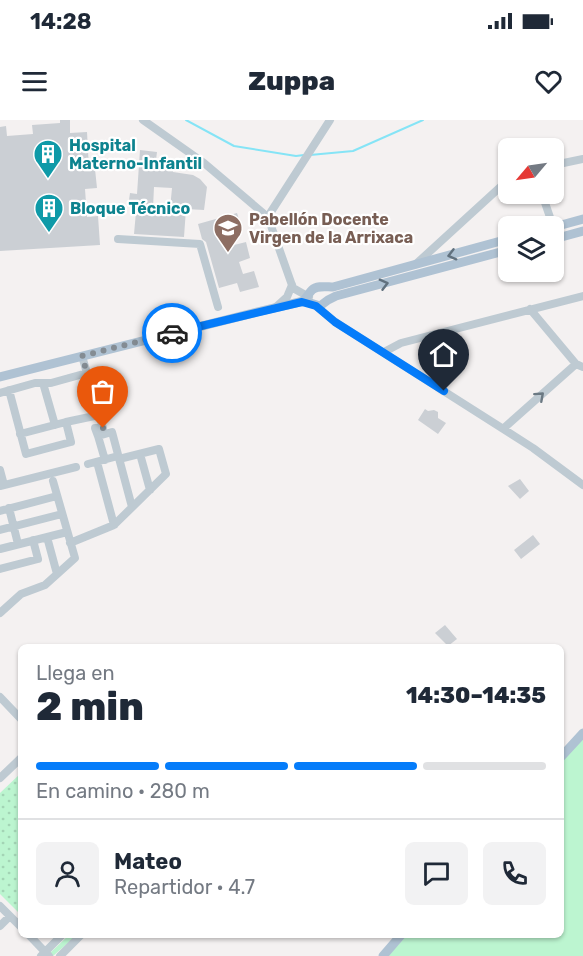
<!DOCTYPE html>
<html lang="es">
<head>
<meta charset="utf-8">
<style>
	body { margin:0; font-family:Rubik,sans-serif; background:#f2f2f3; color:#1f2937; height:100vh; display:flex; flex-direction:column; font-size:22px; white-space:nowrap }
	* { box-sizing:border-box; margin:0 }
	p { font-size:20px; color:#747a83 }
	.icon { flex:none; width:33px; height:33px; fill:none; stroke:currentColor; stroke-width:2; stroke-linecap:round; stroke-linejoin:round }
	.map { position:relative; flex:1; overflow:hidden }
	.panel { position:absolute; left:18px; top:524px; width:546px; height:294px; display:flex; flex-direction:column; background:#fff; border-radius:9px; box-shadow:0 2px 4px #0004 }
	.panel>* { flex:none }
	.needle { width:39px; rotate:241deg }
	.buttons { position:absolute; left:498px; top:18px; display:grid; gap:12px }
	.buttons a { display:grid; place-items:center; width:66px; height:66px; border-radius:9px; background:#fff; box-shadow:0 2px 4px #0004; font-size:30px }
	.pin { position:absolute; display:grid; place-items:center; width:51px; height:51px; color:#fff; margin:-62px -26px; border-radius:50% 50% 50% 0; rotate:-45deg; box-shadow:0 0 6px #0007 }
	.pin .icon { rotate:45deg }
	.courier { position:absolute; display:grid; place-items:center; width:60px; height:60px; margin:-30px; border:4px solid #057cfa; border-radius:50%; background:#fff; color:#222; box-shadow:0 2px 8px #0007 }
	.overview em { font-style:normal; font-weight:800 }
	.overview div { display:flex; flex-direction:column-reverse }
	.overview { display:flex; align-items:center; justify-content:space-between; height:102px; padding:0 18px }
	h1 { font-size:39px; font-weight:800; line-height:45px }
	.bar { display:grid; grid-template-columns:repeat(4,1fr); gap:9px 6px; align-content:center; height:72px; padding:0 18px }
	.bar i { height:8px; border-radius:4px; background:#e0e1e3 }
	.bar .active { background:#057cfa }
	.bar p { grid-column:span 4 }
	.line { display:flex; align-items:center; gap:15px; padding:0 18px; border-top:2px solid #e0e1e3 }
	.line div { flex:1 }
	.round { display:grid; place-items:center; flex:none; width:63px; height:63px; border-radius:9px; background:#f2f2f3 }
	.status { display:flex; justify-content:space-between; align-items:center; height:42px; padding:0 30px; background:#fff; direction:ltr }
	.status svg { height:16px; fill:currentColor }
	header { display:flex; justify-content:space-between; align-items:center; height:78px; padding:0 18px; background:#fff; font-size:27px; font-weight:800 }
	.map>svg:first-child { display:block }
	.green { fill:#bcf5d0 }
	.park { fill:url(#park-dots) }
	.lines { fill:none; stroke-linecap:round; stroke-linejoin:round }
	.stream { stroke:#85e4f6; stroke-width:2 }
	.building { fill:#cbcfd4; fill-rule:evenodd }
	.minor { stroke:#becad2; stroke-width:8 }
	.major { stroke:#afc2d3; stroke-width:9 }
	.oneway { stroke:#61717e }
	.oneway2 { stroke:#6b7983 }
	.done { stroke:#848c93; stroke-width:6; stroke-dasharray:0 10.8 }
	.route { stroke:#057cfa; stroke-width:8 }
	.labels { text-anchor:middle; stroke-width:4.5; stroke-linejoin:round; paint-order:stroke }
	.culture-label { font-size:16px; font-weight:bold; fill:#0d838f; stroke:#fff; text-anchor:start }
	.education-label { font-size:16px; font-weight:bold; fill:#785e54; stroke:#fff; text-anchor:start }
</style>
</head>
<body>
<div class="status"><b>14:28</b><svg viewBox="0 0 49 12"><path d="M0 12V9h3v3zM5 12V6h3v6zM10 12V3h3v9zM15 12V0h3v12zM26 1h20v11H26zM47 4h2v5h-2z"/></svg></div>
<header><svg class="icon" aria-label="menu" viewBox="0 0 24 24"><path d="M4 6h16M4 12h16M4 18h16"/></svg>Zuppa<svg class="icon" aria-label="heart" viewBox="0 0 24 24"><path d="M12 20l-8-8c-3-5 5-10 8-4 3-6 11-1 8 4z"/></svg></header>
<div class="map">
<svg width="583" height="836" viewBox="0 0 583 836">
	<defs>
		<pattern id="park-dots" width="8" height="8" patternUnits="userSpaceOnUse" patternTransform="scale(1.5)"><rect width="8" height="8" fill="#bcf5d0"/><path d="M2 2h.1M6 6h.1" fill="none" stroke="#a3d4b5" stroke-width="1.8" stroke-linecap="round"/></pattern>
	</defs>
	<rect width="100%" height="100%" fill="#f4f1f1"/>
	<path class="green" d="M583,615V836H388L407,815L561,814V640Z
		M69,815H77L53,836L50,833Z"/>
	<path class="park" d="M21,653V795L0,774V673Z"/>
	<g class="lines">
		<path class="stream" d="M186,0L234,26L296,36L304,35
			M310,35L353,31L423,0"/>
	</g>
	<path class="building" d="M60,0H70V13L87,12L89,49H95L97,68L85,69L87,97L98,96L100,125L0,131V7L6,6L7,16L33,14L32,5L60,3Z
		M140,30L157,32L156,40L174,41L173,52L193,55L200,59L207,67L204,90L186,89L184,117L134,114L137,81L129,80L130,73L137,74ZM154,67L172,68L170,89L153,88Z
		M237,93L242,109L230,112L234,125L246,122L250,138L239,142L243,154L254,151L259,167L240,172L237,163L219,168L206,122L202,119L198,104Z
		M425,289L428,291L434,290L438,292V298L446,303L438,314L418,300Z
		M520,359L529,371L520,379L508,366Z
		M533,415L540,424L521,439L514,430Z
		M445,505L457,519L448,526L435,513Z"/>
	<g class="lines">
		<path class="minor" d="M143,0L204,43L263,93L270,103L293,168L309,177
			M554,45L583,39
			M542,74L553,106
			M267,98L330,0
			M118,119L200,124L218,187
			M416,144L508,60
			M316,186L335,202L533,328L583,365
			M276,187L287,177L292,165
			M530,189L576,244L583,247
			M384,232L401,223L583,176
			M82,236L103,308H95L98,316L112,312L132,387
			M43,263L55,305
			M9,270L26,334L71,322L66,302L20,314
			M0,273L35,263H51L87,253
			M66,302L99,295
			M504,308L576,244
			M98,316L105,340
			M140,334L150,370
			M97,342L114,405
			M88,344L118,336
			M0,350L4,365
			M0,366L76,347
			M9,388L18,424
			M0,391L57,376
			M0,410L62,394
			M47,417L57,454
			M70,423L114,405L166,354L159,329L119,339
			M0,429L67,412
			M0,449L38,439L33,420
			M0,493L21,474L45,465L75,438L53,361
			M0,577L21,599
			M0,658L21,638
			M0,786L21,807
			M0,806L10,796
			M28,814L49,836
			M41,836L63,814
			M60,836L82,814"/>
		<path class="major" d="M554,107L583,99
			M554,119L583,111
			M302,182C307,178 308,174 312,170C317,165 327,167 333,167L508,119
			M0,257L257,192L304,181L320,186L328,180L336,176L508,130
			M561,637L583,613
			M383,836L402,814"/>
	</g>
	<defs><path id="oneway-chevron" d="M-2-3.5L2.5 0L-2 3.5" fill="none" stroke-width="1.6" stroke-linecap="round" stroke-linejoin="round" transform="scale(1.5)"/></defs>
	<g class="oneway">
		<use href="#oneway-chevron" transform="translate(452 135) rotate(165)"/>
		<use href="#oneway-chevron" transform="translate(384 164) rotate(-15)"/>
	</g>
	<use class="oneway2" href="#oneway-chevron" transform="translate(540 276) rotate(-42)"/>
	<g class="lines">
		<path class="done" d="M103,308L82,236L172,213"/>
		<path class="route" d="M172,213L302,182L316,186L335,202L444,271"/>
	</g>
	<defs>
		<g id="building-pin" transform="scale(1.5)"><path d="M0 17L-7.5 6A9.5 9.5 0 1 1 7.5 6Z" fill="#0f9aa8" stroke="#fff"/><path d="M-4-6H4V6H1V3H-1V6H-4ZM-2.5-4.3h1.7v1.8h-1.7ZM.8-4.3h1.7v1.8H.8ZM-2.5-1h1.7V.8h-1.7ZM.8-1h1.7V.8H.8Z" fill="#fff"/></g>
		<g id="university-pin" transform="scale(1.5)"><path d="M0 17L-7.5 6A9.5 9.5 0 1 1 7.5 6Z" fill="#8d6e63" stroke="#fff"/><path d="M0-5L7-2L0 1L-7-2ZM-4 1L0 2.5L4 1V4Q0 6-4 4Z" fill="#fff"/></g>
	</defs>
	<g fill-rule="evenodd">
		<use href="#building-pin" x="48" y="34"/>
		<use href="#building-pin" x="49" y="88"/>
		<use href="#university-pin" x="228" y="108"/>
	</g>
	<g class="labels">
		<g class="culture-label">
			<text x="69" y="31">Hospital<tspan x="69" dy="18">Materno-Infantil</tspan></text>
			<text x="70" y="94">Bloque Técnico</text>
		</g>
		<g class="education-label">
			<text x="249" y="105">Pabellón Docente<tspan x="249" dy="18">Virgen de la Arrixaca</tspan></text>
		</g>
	</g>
</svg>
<div class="buttons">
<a><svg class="needle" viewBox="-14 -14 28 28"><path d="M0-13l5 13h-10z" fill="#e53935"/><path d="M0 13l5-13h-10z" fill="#747a83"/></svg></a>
<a><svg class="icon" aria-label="layers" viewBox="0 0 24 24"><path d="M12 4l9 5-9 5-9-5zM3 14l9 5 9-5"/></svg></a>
</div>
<div class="pin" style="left:103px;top:308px;background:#ea580c"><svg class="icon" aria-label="bag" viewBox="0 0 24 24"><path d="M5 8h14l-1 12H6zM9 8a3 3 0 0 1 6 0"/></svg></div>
<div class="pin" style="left:444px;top:271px;background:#1f2937"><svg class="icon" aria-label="home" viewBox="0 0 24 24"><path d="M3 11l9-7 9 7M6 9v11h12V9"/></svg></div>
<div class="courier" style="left:172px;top:213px"><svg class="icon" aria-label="car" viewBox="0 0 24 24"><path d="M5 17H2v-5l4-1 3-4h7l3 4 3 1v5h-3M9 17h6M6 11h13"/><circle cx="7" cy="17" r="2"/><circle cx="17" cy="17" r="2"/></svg></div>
<section class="panel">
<div class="overview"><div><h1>2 min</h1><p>Llega en</p></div><em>14:30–14:35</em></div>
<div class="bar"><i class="active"></i><i class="active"></i><i class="active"></i><i></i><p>En camino · 280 m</p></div>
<div class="line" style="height:108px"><a class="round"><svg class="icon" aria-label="person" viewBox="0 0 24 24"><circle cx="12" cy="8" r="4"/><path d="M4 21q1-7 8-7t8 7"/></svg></a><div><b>Mateo</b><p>Repartidor · 4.7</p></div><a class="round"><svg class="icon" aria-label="chat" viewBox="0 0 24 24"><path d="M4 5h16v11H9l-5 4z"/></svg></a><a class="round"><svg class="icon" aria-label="phone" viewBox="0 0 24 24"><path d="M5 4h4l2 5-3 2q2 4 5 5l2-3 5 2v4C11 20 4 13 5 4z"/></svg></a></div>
</section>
</div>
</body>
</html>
